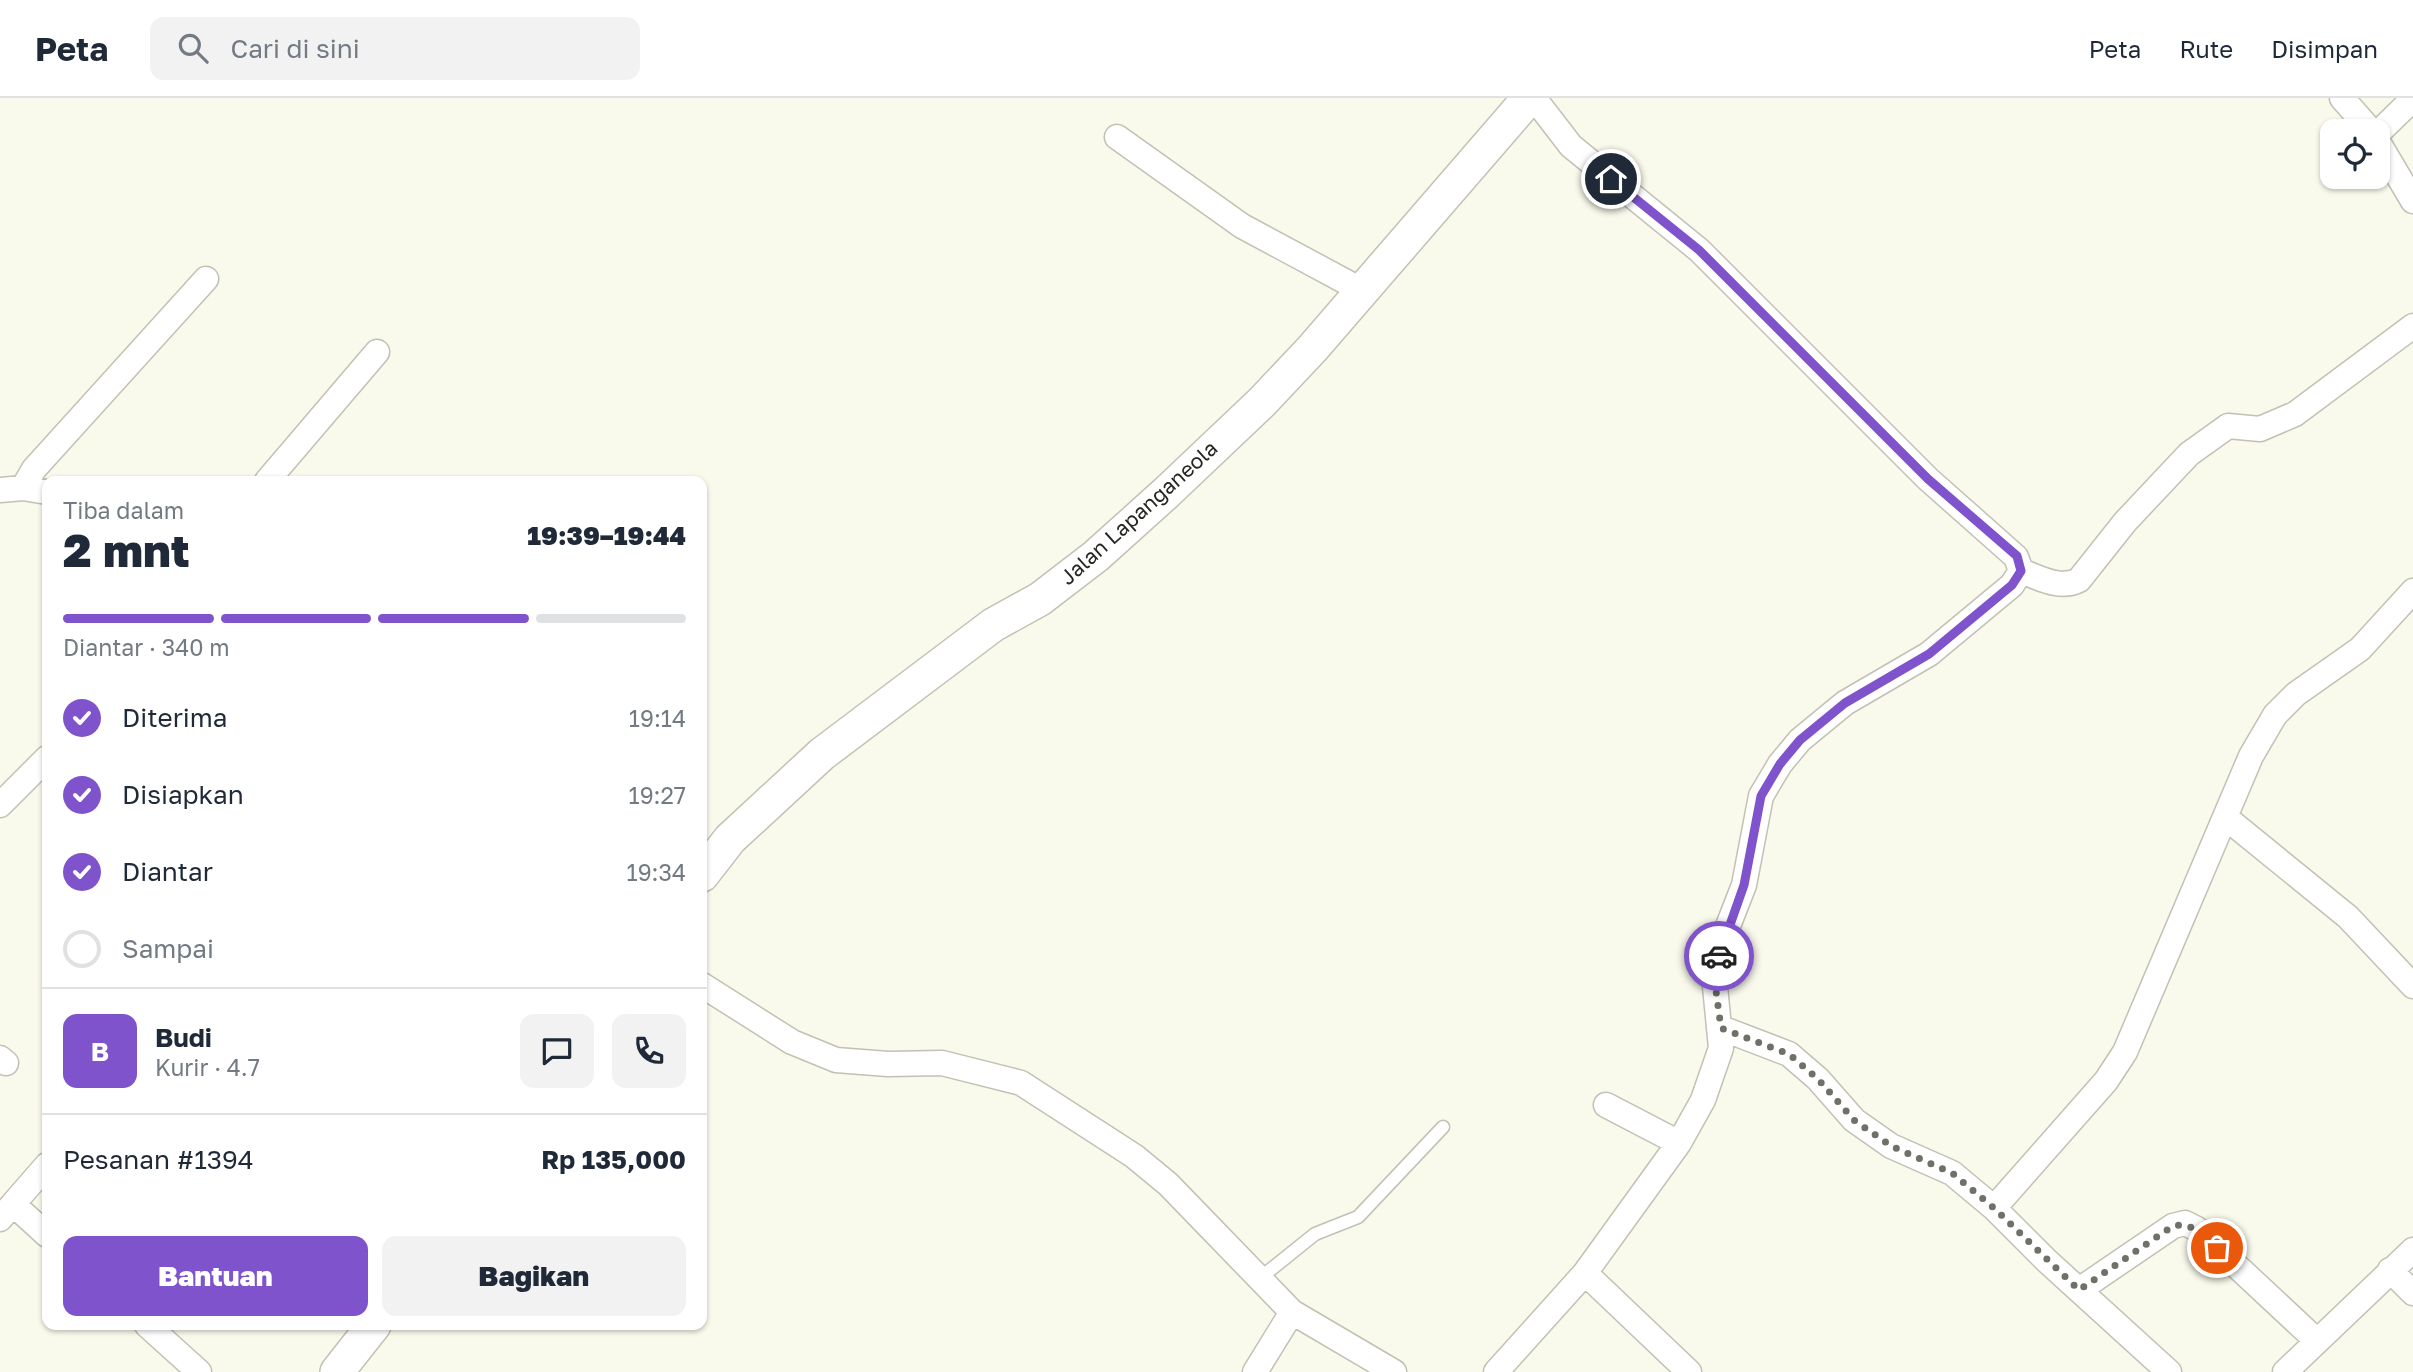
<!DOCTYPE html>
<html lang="id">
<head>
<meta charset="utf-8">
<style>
	body { margin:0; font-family:"Golos Text",sans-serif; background:#f2f2f3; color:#1f2937; height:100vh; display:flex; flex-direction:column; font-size:26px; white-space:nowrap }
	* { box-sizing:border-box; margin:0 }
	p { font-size:23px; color:#747a83 }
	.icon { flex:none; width:38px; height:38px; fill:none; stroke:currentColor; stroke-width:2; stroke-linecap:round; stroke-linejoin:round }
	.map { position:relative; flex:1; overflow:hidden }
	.drawer { position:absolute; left:42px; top:378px; width:665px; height:854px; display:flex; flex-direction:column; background:#fff; border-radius:14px; box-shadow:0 2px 5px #0004 }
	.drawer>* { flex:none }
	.buttons { position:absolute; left:2320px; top:21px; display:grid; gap:14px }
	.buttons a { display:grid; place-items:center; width:70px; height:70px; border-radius:14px; background:#fff; box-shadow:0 2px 5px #0004; font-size:35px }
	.pin { position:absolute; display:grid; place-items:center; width:60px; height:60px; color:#fff; margin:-30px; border:4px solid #fff; border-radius:50%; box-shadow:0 2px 7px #0007 }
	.courier { position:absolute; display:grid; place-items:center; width:70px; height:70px; margin:-35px; border:5px solid #7f53cc; border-radius:50%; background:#fff; color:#222; box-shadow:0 2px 9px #0007 }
	.summary em { font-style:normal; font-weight:800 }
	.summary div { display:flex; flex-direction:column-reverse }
	.summary { display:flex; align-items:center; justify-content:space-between; height:119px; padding:0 21px }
	h1 { font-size:46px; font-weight:800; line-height:52px }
	.bar { display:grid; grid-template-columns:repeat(4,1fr); gap:10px 7px; align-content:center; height:84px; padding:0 21px }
	.bar i { height:9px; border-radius:5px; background:#e0e1e3 }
	.bar .current { background:#7f53cc }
	.bar p { grid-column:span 4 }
	.line { display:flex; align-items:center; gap:18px; padding:0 21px; border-top:2px solid #e0e1e3 }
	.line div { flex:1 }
	.round { display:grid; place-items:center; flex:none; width:74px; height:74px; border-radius:14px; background:#f2f2f3 }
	ol { padding:0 21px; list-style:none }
	li { display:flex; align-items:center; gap:21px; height:77px }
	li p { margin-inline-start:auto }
	li .icon { padding:7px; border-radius:50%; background:#7f53cc; color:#fff; stroke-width:4 }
	li:last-child { color:#747a83 }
	li i { width:38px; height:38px; border:4px solid #e0e1e3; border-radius:50% }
	.primary-button { display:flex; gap:14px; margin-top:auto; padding:14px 21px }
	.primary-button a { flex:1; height:80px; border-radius:14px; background:#7f53cc; color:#fff; font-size:28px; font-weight:800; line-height:80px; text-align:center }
	.primary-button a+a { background:#f2f2f3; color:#1f2937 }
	header { display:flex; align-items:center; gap:42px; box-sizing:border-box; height:98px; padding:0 35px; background:#fff; border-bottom:2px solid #e0e1e3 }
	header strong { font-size:33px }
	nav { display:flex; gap:38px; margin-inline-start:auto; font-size:24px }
	.search { width:490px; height:63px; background:#f2f2f3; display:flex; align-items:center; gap:18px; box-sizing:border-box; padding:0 24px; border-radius:14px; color:#747a83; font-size:26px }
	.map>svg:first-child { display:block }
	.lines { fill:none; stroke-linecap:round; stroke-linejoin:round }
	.lane-casing { stroke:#c1c1b4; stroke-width:15 }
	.street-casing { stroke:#c1c1b4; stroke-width:27 }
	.secondary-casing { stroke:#c1c1b4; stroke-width:36 }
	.lane { stroke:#fff; stroke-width:12 }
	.street { stroke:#fff; stroke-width:24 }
	.secondary { stroke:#fff; stroke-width:33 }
	.done { stroke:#707069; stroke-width:7; stroke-dasharray:0 12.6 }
	.route { stroke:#7f53cc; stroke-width:9 }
	.labels { text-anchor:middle; stroke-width:7; stroke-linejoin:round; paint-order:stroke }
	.street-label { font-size:21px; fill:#272622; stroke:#fff }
</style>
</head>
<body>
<header>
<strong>Peta</strong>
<div class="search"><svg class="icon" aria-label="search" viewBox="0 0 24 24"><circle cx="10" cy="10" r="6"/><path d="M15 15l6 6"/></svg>Cari di sini</div>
<nav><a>Peta</a><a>Rute</a><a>Disimpan</a></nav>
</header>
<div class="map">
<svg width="2413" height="1274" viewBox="0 0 2413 1274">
	<rect width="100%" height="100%" fill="#f9f9ec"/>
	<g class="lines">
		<g class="lane-casing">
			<path id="lane" d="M1259,1181L1315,1136L1358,1119L1443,1029"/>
		</g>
		<g class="street-casing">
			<path id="street" d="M2342,0L2371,33
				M2378,35L2413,1
				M1117,39L1242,128L1363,193
				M2378,44L2413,103
				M267,383L377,254
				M23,390L34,371L206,181
				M0,392L23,390L47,394
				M2021,473C2040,480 2060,492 2079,482L2125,424L2189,356L2228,328L2260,331L2295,316L2413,228
				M0,707L47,660
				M2225,719L2348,819L2413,888
				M702,887L792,944L836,962L888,966L942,965L1021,985L1134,1058L1168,1086L1292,1214L1394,1274
				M1721,930L1789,956L1818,981L1854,1022L1891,1048L1952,1075L1994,1110L2047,1163L2169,1274
				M0,960L6,965
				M1606,1007L1679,1045
				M13,1106L47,1067
				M1994,1110L2106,983L2125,954L2251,658L2275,617L2296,596L2360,551L2413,493
				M0,1121L13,1106L47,1137
				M2390,1172L2413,1195
				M1585,1175L1689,1274
				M2079,1192L2173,1128L2185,1125L2197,1131L2317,1243
				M147,1227L199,1274
				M1255,1274L1292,1214
				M1496,1274L1585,1175L1679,1045L1703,1002L1721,950L1714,878L1721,846L1744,787L1761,698L1780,666L1800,642L1845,605L1929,556L2012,487L2021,473L2016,459L1928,381L1699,152L1571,48L1534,0
				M2285,1274L2413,1152"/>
		</g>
		<g class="secondary-casing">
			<path id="secondary" d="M702,777L730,741L822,656L993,527L1040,501L1096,458L1166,395L1262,304L1312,251L1529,0
				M337,1274L374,1227"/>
		</g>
		<use href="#lane" class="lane"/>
		<use href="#street" class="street"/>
		<use href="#secondary" class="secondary"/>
	</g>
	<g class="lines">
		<path class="done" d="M1719,858L1714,878L1721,930L1789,956L1818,981L1854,1022L1891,1048L1952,1075L1994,1110L2079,1192L2173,1128C2193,1124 2203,1137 2217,1150"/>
		<path class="route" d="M1611,81L1699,152L1928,381L2017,458L2021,473L2012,487L1929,556L1845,605L1800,642L1780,666L1761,698L1744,787L1719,858"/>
	</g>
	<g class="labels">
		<g class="street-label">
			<text transform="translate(1139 415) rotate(-42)" y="7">Jalan Lapanganeola</text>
		</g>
	</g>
</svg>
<div class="buttons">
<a><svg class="icon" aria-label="locate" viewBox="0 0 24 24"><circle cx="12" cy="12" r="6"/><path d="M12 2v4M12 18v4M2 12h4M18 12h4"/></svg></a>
</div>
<div class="pin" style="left:2217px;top:1150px;background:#ea580c"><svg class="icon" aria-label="bag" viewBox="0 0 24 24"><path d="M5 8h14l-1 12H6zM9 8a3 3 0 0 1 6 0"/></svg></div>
<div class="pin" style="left:1611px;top:81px;background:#1f2937"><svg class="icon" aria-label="home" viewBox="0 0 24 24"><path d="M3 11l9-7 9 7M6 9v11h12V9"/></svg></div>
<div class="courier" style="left:1719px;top:858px"><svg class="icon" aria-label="car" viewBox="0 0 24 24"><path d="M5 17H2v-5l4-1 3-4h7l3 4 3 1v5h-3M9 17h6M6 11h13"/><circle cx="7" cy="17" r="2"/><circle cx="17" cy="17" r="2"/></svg></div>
<section class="drawer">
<div class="summary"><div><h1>2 mnt</h1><p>Tiba dalam</p></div><em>19:39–19:44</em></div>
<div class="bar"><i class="current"></i><i class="current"></i><i class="current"></i><i></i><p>Diantar · 340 m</p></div>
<ol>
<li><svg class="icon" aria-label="check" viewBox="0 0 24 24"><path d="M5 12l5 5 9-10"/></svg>Diterima<p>19:14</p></li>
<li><svg class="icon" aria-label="check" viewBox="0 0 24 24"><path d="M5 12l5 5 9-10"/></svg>Disiapkan<p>19:27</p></li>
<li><svg class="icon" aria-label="check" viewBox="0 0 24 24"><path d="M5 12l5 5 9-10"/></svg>Diantar<p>19:34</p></li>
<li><i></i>Sampai</li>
</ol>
<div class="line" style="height:126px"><b class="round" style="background:#7f53cc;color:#fff">B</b><div><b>Budi</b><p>Kurir · 4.7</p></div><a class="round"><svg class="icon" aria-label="chat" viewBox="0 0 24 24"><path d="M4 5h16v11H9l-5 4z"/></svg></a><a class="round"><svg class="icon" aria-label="phone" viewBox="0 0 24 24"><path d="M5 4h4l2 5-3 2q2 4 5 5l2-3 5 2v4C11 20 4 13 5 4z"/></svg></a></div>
<div class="line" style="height:91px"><div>Pesanan #1394</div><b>Rp 135,000</b></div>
<div class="primary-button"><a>Bantuan</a><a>Bagikan</a></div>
</section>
</div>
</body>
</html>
